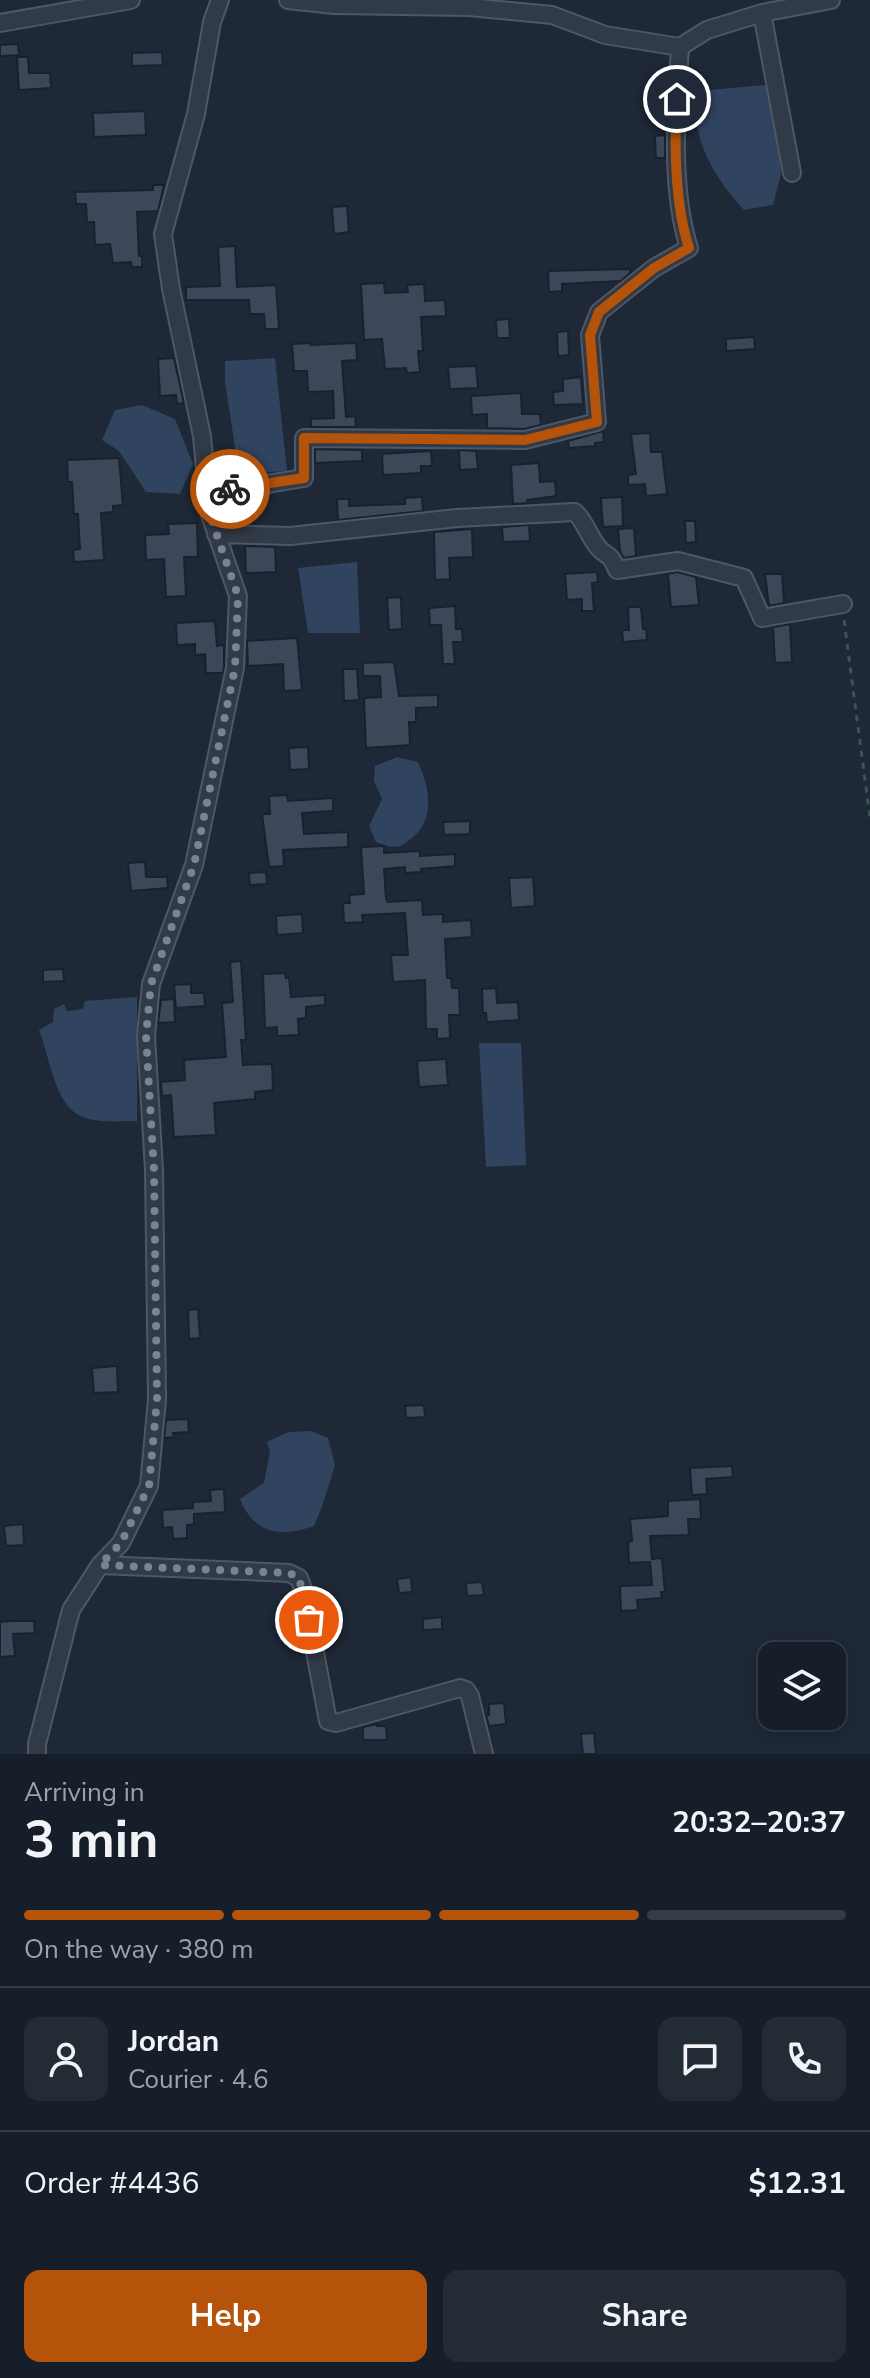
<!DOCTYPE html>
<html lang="en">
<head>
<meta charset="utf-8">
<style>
	body { margin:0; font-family:"Nunito Sans",sans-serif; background:#232b35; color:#f1f3f6; height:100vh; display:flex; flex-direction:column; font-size:30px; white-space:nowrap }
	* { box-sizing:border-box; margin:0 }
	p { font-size:26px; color:#9ea2a8 }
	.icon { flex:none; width:44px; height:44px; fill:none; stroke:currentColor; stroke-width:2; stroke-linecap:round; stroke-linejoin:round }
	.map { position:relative; height:1754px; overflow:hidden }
	.details { display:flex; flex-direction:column; background:#161e29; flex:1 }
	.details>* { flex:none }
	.controls { position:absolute; left:758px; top:1642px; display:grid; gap:16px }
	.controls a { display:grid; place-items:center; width:88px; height:88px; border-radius:16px; background:#161e29; box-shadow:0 4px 20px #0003,0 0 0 2px #353c46; font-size:40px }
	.pin { position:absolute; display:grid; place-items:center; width:68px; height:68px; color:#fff; margin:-34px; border:4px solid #fff; border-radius:50%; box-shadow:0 2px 8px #0007 }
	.courier { position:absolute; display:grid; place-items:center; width:80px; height:80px; margin:-40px; border:6px solid #b45309; border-radius:50%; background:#fff; color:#222; box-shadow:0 2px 10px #0007 }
	.overview em { font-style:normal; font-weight:700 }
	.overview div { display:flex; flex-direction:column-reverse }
	.overview { display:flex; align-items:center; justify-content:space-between; height:136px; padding:0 24px }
	h1 { font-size:52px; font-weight:700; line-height:60px }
	.bar { display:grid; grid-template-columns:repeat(4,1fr); gap:12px 8px; align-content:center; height:96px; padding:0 24px }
	.bar i { height:10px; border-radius:6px; background:#353c46 }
	.bar .active { background:#b45309 }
	.bar p { grid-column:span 4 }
	.line { display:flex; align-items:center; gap:20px; padding:0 24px; border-top:2px solid #353c46 }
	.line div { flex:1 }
	.round { display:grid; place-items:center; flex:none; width:84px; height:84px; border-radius:16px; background:#232b35 }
	.cta { display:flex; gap:16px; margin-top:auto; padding:16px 24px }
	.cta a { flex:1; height:92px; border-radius:16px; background:#b45309; color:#fff; font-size:32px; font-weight:700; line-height:92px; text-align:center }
	.cta a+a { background:#232b35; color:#f1f3f6 }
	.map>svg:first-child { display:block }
	.water { fill:#30435f }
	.building { fill:#3c485a; stroke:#19212d; stroke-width:2 }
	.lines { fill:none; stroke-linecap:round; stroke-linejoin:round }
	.minor-casing { stroke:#4f5766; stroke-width:20 }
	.path { stroke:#3d5255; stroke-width:3; stroke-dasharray:6 6; stroke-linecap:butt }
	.minor { stroke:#313a47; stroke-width:16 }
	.done { stroke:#7a8393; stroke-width:8; stroke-dasharray:0 14.4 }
	.route { stroke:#b45309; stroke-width:10 }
</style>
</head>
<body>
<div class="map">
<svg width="870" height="1754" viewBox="0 0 870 1754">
	<rect width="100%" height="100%" fill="#1e2837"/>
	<path class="water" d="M765,85L774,100L781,173L773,205L744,210C715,178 687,135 699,91Z
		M275,358L287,471L239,474L225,382V361Z
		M142,405L175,419L193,464L180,494L146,492L119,451L102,440L115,410Z
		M357,562L360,633H308L298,568Z
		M397,757L418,762C430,787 435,820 412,838C406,842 402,847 395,847C389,847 382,844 376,842L369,826L382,799L374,781L375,766Z
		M137,997V1121C121,1121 101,1123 86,1118C55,1110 50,1057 39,1030L53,1022L54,1009L64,1004L67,1011L83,1009L85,1001Z
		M479,1043H521L526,1165L486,1167Z
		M311,1431L328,1438L335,1465L322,1507L314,1526C281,1538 254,1534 240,1499L264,1483L270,1452L267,1442L288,1432Z"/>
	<path class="building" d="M18,44L19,55L0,56V45Z
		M162,52L163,65L132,66V53Z
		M17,57H28L29,73H50L51,88L19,90Z
		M145,111L146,135L94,137L93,113Z
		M665,135V158H656L655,136Z
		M153,185H164L158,211L137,212L139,256H142V267H132L131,262L113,263L110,244L95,245L94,222H87L86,204H76L75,192L153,190Z
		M347,206L349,232L334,234L332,207Z
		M235,246L237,287L276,285L279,329H265L264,314H250L249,300H186V287L220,286L218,247Z
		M630,269V273L621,281L562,284V291L549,292L548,271Z
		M384,283L385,293L408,292L407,285L424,284L425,301L445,300L446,316L421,317L423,351H418L420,372L407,373L406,368L385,369L382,339L364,340L361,284Z
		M509,319L510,338H497L496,320Z
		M568,331L569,355L558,356L557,332Z
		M754,337L755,349L726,351V339Z
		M311,343V345L356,343L357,360L342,361L346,417L355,416L356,427H311V419L334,418L333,391L308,392L307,371H294L292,344Z
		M174,358L184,403L177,404L176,395L160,396L158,359Z
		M476,366L478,388L450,389L448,367Z
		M581,377L583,404L554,405L553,392L563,391V379Z
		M521,393L522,414H540L541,425L524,429L487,428V414L472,415L471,396Z
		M603,431L604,442L595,443V446L569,448L568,441Z
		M650,433L651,452H662L667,494L646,496L645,484L628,485V475L636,474L631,434Z
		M315,449L362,450V461L315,463Z
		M459,450L476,451L478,469L460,470Z
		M431,451L432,466H421V473L383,475L382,454Z
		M119,458L123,505L113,506V512L101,513L104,560L74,562L73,550L80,549L78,514H74L72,482H68L67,460Z
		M539,463L540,482L555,481L556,496L527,500L528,503L513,504L511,465Z
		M422,497L423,511L338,520L337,499H349V506L405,504V498Z
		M622,497L623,526L603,527L601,498Z
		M685,521H695L696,542L686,543Z
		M197,523L198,557H184L186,596L166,597L164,559L146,560L145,535L169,534L168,524Z
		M529,525L530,541L503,542L502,527Z
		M634,528L636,556L624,558L620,552L618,529Z
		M472,529L473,557L449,558L450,579L435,580L434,532Z
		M245,546L275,547L276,572L246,573Z
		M597,572L598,582L592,583L594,611H582V599L567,600L565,574Z
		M677,572L696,577L699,605L671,607L668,574Z
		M765,574H782L784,603L769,606Z
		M401,597L402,629L389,630L387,598Z
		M455,606L456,629H462L463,642H453L455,664H443L441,625H430L429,608Z
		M628,607H641L643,629H646L647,640L623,642L622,630H629Z
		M215,621L217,646L224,645V667L223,673H206L205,654L195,655V644L177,645L176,623Z
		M790,624L792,662L775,663L773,627Z
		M297,638L302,690L284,691L283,664L248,666L247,641Z
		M394,662L399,696L438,695V707L416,708V722H409L410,745L366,748L364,698L381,697L380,676H363V663Z
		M343,669H357L359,700L344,701Z
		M308,747L309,769L290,770L289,748Z
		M287,795L288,801L333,798V811L302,813L304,834L348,832V847L283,850L284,866L269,867L262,814H270L269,796Z
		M470,821V834L444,835L443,822Z
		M384,846V853L420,851V856L455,854V866L421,869V872L405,873V867L384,869L386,899L388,902L422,900L423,915L443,914V922L471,920L472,937L445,939L447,978H451L452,988H459L460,1015H449L450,1038L437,1039V1029H426L425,980L393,982L391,955H408L405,913L362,915L363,922L344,923L343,903H350L349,895L364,894L361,847Z
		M145,862L146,877H167L168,888L131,891L128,863Z
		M266,872L267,884L250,885L249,873Z
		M533,877L535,906L511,908L509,878Z
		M302,914L303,933L277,935L276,916Z
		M241,961L246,1040H241L243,1065L272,1064L273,1090L255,1092V1099L214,1103L216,1135L174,1137L171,1095L162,1096L161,1082L185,1080L184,1060L226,1057L222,1003L233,1002L230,962Z
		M63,969L64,981L43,982V970Z
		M285,973L286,978H289L291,997L325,995V1005L306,1007V1018L298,1019L299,1035L277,1036V1027L265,1028L263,974Z
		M191,984V993H204L205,1006L176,1008L174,985Z
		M496,988L497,1003L518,1002L519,1020L487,1022L486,1013H483L482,989Z
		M174,999L175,1022L158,1023L161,1000Z
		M446,1059L448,1085L419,1087L417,1061Z
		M198,1309L200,1338L189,1339L188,1310Z
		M117,1366L118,1392L94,1393L92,1368Z
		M424,1405L425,1417L406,1418L405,1406Z
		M188,1419L189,1432L173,1433L174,1437L164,1438L166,1420Z
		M732,1466L733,1477L706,1479L707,1494L692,1495L690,1468Z
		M224,1489L225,1512L194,1514V1524L187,1525V1538L173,1539L172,1527L163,1528L162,1510L193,1508V1502L211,1501L210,1490Z
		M700,1499L701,1519H688L689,1535L650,1536L652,1559L662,1558L665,1592H661L662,1598L637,1600L638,1610L621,1611L620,1586L652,1585L650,1562L629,1563L628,1542L632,1541L630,1519L668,1516V1501Z
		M23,1524L24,1545L6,1546L4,1526Z
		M411,1577L412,1592L399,1593L397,1579Z
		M482,1582L484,1595L467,1596L466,1583Z
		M442,1617V1629L423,1630V1619Z
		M12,1621H34L35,1633L13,1634L15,1656L0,1657V1622Z
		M504,1703L506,1724L489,1726L486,1715H489V1704Z
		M377,1724V1726H386L387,1740H363V1727Z
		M594,1733L596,1754H583L581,1734Z"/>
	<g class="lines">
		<g class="minor-casing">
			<path id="minor" d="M762,13L792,173
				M0,23L131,0
				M680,47L707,30L762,13L831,0
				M207,488L237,489L304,478V438L525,440L597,422L590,335L599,312L654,268L689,248C670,188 676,110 680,47L605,35L552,15L469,7L334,5L288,0
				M216,534L290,536L457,518L575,512C585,522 588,534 597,546C606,558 610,551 617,570L678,561L744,578L762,618L843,604
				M100,1565L289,1573L299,1578L303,1589L328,1721L336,1723L460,1688L466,1690L470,1696L484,1754
				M37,1754V1744L71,1610L100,1565L121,1543L149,1486L157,1399L154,1170L146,1036L151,984L194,865L235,668L238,596L209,512L202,436L171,289L163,234L196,114L212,22L220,0"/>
		</g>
		<path class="path" d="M844,620L870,818"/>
		<use href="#minor" class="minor"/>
	</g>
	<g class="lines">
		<path class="done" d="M230,489L207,488L209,512L238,596L235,668L194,865L151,984L146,1036L154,1170L157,1399L149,1486L121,1543L100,1565L289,1573L299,1578L309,1620"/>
		<path class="route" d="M230,489L304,478V438L525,440L597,422L590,335L599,312L654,268L689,248C675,205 674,145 677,99"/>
	</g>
</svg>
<div class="controls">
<a><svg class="icon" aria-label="layers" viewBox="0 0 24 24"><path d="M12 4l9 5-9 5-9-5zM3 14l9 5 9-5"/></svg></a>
</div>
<div class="pin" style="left:309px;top:1620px;background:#ea580c"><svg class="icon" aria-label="bag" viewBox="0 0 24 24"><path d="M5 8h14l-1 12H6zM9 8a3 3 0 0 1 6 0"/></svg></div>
<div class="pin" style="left:677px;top:99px;background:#1f2937"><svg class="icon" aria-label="home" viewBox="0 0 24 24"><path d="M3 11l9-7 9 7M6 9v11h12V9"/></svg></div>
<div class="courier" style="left:230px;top:489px"><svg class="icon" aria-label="bike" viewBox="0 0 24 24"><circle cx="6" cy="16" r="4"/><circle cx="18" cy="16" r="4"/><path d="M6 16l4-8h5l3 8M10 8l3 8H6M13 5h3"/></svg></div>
</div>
<section class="details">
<div class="overview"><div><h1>3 min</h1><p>Arriving in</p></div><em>20:32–20:37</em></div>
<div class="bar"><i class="active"></i><i class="active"></i><i class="active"></i><i></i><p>On the way · 380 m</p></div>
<div class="line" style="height:144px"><a class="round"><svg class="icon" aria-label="person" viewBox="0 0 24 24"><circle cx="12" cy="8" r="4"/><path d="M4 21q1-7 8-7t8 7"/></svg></a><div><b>Jordan</b><p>Courier · 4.6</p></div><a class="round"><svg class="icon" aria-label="chat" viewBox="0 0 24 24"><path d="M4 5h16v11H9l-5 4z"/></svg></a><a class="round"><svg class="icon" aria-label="phone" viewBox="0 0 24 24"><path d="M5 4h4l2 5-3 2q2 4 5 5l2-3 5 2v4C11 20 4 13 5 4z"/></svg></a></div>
<div class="line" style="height:104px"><div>Order #4436</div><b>$12.31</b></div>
<div class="cta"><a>Help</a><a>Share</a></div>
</section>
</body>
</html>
